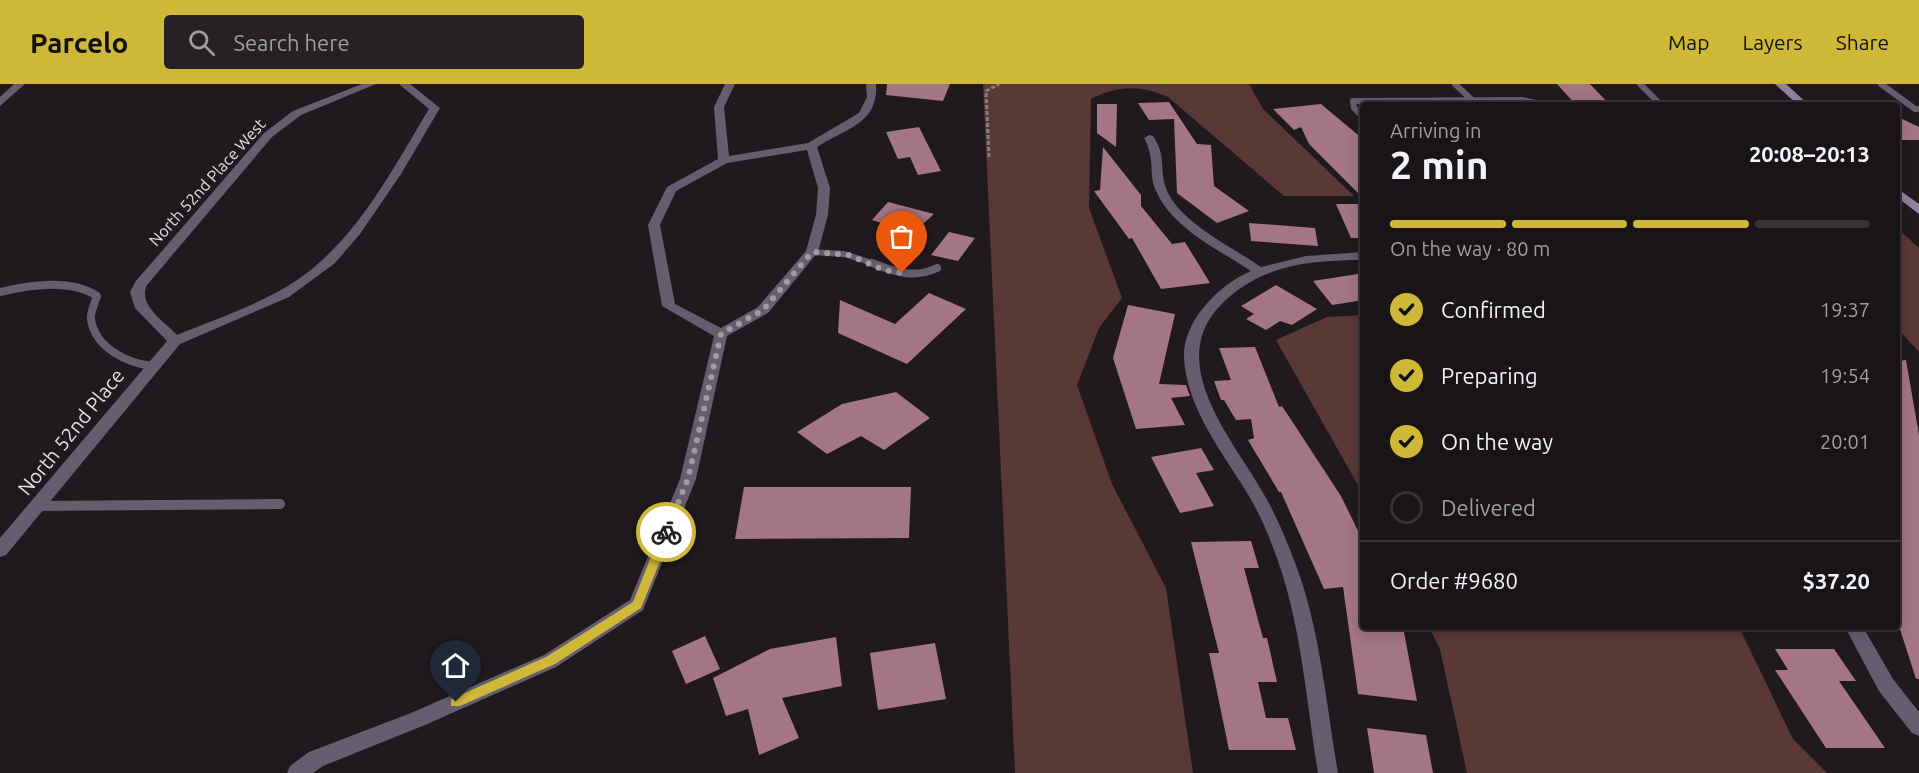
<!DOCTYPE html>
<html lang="en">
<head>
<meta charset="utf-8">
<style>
	body { margin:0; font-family:Ubuntu,sans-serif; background:#252124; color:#f1f3f6; height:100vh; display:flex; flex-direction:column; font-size:22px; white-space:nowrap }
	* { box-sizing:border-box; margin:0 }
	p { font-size:20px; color:#9f9ea1 }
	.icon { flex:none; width:33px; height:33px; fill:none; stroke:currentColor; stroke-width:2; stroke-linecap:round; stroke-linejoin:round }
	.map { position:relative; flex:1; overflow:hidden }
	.sheet { position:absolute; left:1360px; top:18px; width:540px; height:528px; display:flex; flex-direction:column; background:#181417; border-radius:6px; box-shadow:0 3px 15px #0003,0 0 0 2px #363336 }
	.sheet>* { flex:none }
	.pin { position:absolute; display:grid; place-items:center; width:51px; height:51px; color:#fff; margin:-62px -26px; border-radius:50% 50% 50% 0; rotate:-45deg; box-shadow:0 0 6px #0007 }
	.pin .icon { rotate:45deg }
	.courier { position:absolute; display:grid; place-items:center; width:60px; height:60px; margin:-30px; border:4px solid #cfb837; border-radius:50%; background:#fff; color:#222; box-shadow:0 2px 8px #0007 }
	.head em { font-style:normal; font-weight:700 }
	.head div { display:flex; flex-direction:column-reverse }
	.head { display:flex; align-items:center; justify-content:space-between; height:102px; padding:0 30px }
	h1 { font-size:39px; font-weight:700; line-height:45px }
	.bar { display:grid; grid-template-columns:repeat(4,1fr); gap:9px 6px; align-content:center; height:72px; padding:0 30px }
	.bar i { height:8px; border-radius:4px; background:#363336 }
	.bar .active { background:#cfb837 }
	.bar p { grid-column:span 4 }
	.line { display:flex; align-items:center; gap:15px; padding:0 30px; border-top:2px solid #363336 }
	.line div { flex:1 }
	ol { padding:0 30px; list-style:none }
	li { display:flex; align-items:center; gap:18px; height:66px }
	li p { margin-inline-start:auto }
	li .icon { padding:6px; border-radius:50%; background:#cfb837; color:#111; stroke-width:4 }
	li:last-child { color:#9f9ea1 }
	li i { width:33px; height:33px; border:3px solid #363336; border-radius:50% }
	header { display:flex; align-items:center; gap:36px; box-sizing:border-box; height:84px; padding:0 30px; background:#cfb837; color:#111 }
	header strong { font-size:28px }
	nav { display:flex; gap:33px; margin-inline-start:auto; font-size:21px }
	.search { width:420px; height:54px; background:#252124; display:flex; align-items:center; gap:15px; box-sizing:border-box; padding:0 21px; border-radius:6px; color:#9f9ea1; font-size:22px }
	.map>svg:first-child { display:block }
	.green { fill:#5a3836 }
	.building { fill:#a47584 }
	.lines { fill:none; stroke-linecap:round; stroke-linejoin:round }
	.path { stroke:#858084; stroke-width:3; stroke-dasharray:4 2; stroke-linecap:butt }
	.lane-far2 { stroke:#665e6e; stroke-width:6 }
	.lane-far1 { stroke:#665e6e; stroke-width:8 }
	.lane { stroke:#665e6e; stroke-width:10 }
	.street { fill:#665e6e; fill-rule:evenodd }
	.secondary { fill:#91839e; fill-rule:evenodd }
	.route { fill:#cfb837 }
	.done { stroke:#9f9b9e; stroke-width:6; stroke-dasharray:0 10.8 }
	.labels { text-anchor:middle; stroke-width:6; stroke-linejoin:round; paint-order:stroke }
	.far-street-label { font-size:16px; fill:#e4e0e3; stroke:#201a1f }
	.street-label { font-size:20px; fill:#e4e0e3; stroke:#201a1f }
</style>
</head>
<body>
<header>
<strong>Parcelo</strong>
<div class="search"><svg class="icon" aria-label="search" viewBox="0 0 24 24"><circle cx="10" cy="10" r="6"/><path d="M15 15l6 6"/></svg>Search here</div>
<nav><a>Map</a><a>Layers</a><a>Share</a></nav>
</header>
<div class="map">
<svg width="1919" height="689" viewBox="0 0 1919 689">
	<rect width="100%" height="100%" fill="#201a1f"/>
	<path class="green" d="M983,0H1249L1263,25L1354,112H1284L1168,13C1141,1 1117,1 1091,15L1089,124L1122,214L1099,244L1077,301L1112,400L1166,504L1193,689H1015Z
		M1898,145L1919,164V268L1898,245Z
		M1363,231H1364L1363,410L1276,256L1327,233Z
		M1429,543H1739L1793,655L1827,689H1467L1440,565Z"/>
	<path class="building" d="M887,0H950L943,17L886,11Z
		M1557,0H1590L1610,21H1576Z
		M1169,18L1197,60L1211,61L1214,102L1249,127L1217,139L1177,109L1174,35L1149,36L1138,19Z
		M1097,20H1117L1116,63L1097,49Z
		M1321,20L1364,56V115L1309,60L1301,43L1294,46L1273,25Z
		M1898,33L1919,43V56H1898Z
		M919,43L941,87L918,91L910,73L898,75L886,48Z
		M1103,63L1141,111V122L1172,160L1185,158L1210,199L1161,205L1132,154L1129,155L1094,107L1100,106Z
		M888,118L934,130L913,149L872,136Z
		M1336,120H1364V154H1351Z
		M1249,139L1315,144L1318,162L1251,157Z
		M949,148L975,154L958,177L931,171Z
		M1364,189V216L1332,221L1313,197Z
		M1276,201L1317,225L1292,241L1280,237L1266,246L1246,235L1254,230L1241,222Z
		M929,209L966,225L907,280L838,249L840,216L895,240Z
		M1128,221L1175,230L1159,300L1186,301L1190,312L1171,314L1185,341L1136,345L1113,274Z
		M1255,263L1279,323L1282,322L1341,412L1364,459V543H1403L1417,617L1358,610L1343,503L1324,505L1281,408H1279L1248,356L1254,354L1251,335L1236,336L1224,316H1221L1214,297L1231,296L1219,264Z
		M1906,276L1919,351V595H1916L1898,539V277Z
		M896,308L930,334L884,366L861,352L827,370L797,348L842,320Z
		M1201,364L1214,386L1196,389L1214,422L1180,429L1151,373Z
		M744,403H911L909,454L735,455Z
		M1251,457L1259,484H1244L1263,554H1267L1277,598H1258L1266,634H1288L1296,666H1229L1209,569H1219L1191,458Z
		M705,552L720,585L686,600L672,567Z
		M836,553L842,602L782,614L799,654L759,671L748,625L726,632L713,594L770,565Z
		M935,559L946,615L878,626L870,569Z
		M1775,565H1834L1856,597H1839L1885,664H1826L1775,586H1788Z
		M1367,644L1426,651L1433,689H1374Z"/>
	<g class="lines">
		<path class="path" d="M989,73L986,7L999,0"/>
		<path class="lane-far2" d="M1455,0L1472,16
			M1640,0L1661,21
			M1881,0L1915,25H1919
			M1721,21H1745
			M1364,34L1354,24L1353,17L1522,16L1545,21
			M812,168L844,170L876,180"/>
		<path class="lane-far1" d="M872,179C895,188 914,195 937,184
			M0,208C29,201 71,194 97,212C95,219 90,228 91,235C95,264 127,279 152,282"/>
		<path class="lane" d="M37,422L280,420"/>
		<path class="street" d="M14,0H25L0,22V13Z
			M362,0H376L301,31L272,53L147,201C137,221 165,238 177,251C210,237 247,225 279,207C350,169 389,91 429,25L399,0H410L440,24L401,90L360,150L335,179L289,213L180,260L6,471L0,473V454L167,257L135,224L130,208L136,197L264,49L293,27Z
			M725,0H735L724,23L729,72L808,59L859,29L867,13L866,0H876C879,40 844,45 817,63L830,104L828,131L818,168L768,229L727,252L696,395L643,526L556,583L425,641L323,682L313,689H287L290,682L309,668L411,629L544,571L630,516L680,395L714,252L662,222L648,141L667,103L718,75L714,23ZM807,66L818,104L816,131L806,167L758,223L721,244L675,220L660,141L676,107L727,79Z
			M1149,51L1153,52C1167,73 1159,84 1166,104C1177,137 1234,164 1261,183L1306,172L1364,168V176C1314,176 1266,180 1228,214C1160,273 1229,350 1262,407C1275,429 1285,452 1294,476C1320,542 1326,619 1338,689H1318C1306,615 1301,536 1274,466C1267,447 1259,429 1249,412C1224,370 1186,324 1184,273C1183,236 1220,200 1251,187C1218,165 1173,145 1156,107C1148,90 1156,75 1144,54Z
			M1845,543H1863L1893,595L1919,628V652L1912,649L1879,607Z"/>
		<path class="secondary" d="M1775,0H1786L1809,21H1798Z
			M1898,105L1919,120V130L1898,114Z"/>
	</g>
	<path class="route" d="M666,444L672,448L641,524L555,580L460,622H451V615L546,573L633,518L661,448Z"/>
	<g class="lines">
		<path class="done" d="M666,448L688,395L721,250L763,226L812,168L849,171L884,186L902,189"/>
	</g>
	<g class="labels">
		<g class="far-street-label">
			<text transform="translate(207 98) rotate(-48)" y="6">North 52nd Place West</text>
		</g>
		<g class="street-label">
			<text transform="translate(71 348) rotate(-51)" y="7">North 52nd Place</text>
		</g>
	</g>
</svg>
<div class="pin" style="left:902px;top:189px;background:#ea580c"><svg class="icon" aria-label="bag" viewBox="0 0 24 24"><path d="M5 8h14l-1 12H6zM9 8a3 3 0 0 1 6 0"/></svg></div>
<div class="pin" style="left:456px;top:618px;background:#1f2937"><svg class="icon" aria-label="home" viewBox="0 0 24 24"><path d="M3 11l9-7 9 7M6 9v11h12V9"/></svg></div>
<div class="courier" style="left:666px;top:448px"><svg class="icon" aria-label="bike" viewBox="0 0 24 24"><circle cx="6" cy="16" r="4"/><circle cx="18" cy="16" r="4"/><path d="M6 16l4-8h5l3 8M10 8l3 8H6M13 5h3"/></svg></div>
<section class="sheet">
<div class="head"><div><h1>2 min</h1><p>Arriving in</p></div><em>20:08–20:13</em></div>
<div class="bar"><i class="active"></i><i class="active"></i><i class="active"></i><i></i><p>On the way · 80 m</p></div>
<ol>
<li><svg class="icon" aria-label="check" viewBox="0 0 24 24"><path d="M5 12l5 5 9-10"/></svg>Confirmed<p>19:37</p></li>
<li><svg class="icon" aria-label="check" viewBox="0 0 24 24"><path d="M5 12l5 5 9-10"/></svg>Preparing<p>19:54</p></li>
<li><svg class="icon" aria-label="check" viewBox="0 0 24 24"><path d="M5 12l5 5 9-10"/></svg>On the way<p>20:01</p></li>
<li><i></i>Delivered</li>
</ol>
<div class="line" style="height:78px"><div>Order #9680</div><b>$37.20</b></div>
</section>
</div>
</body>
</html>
